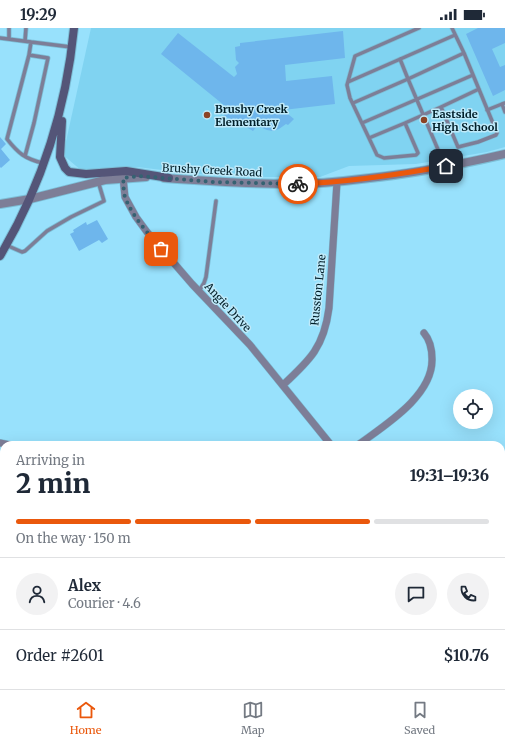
<!DOCTYPE html>
<html lang="en">
<head>
<meta charset="utf-8">
<style>
	body { margin:0; font-family:Merriweather,serif; background:#f2f2f3; color:#1f2937; height:100vh; display:flex; flex-direction:column; font-size:15px; white-space:nowrap }
	* { box-sizing:border-box; margin:0 }
	p { font-size:13px; color:#747a83 }
	.icon { flex:none; width:22px; height:22px; fill:none; stroke:currentColor; stroke-width:2; stroke-linecap:round; stroke-linejoin:round }
	.map { position:relative; flex:1; overflow:hidden }
	.drawer { position:absolute; left:0px; top:413px; width:505px; height:248px; display:flex; flex-direction:column; background:#fff; border-radius:12px 12px 0 0; box-shadow:0 4px 16px #0002 }
	.drawer>* { flex:none }
	.tools { position:absolute; left:453px; top:361px; display:grid; gap:8px }
	.tools a { display:grid; place-items:center; width:40px; height:40px; border-radius:50%; background:#fff; box-shadow:0 4px 16px #0002; font-size:20px }
	.pin { position:absolute; display:grid; place-items:center; width:34px; height:34px; color:#fff; margin:-17px; border-radius:8px; box-shadow:0 2px 6px #0006 }
	.courier { position:absolute; display:grid; place-items:center; width:40px; height:40px; margin:-20px; border:3px solid #ea580c; border-radius:50%; background:#fff; color:#222; box-shadow:0 1px 5px #0007 }
	.headline em { font-style:normal; font-weight:800 }
	.headline div { display:flex; flex-direction:column-reverse }
	.headline { display:flex; align-items:center; justify-content:space-between; height:68px; padding:0 16px }
	h1 { font-size:26px; font-weight:800; line-height:30px }
	.bar { display:grid; grid-template-columns:repeat(4,1fr); gap:6px 4px; align-content:center; height:48px; padding:0 16px }
	.bar i { height:5px; border-radius:3px; background:#e0e1e3 }
	.bar .on { background:#ea580c }
	.bar p { grid-column:span 4 }
	.line { display:flex; align-items:center; gap:10px; padding:0 16px; border-top:1px solid #e0e1e3 }
	.line div { flex:1 }
	.round { display:grid; place-items:center; flex:none; width:42px; height:42px; border-radius:21px; background:#f2f2f3 }
	.status { display:flex; justify-content:space-between; align-items:center; height:28px; padding:0 20px; background:#fff; direction:ltr }
	.status svg { height:11px; fill:currentColor }
	.tab-bar { display:flex; justify-content:space-around; align-items:center; height:56px; border-top:1px solid #e0e1e3; background:#fff; font-size:11px; color:#747a83 }
	.tab-bar a { display:grid; justify-items:center; gap:2px }
	.tab-bar .on { color:#ea580c }
	.map>svg:first-child { display:block }
	.built { fill:#80d3f1 }
	.building { fill:#6eb6ec }
	.lines { fill:none; stroke-linecap:round; stroke-linejoin:round }
	.service-casing { stroke:#7dbed6; stroke-width:5 }
	.minor-casing { stroke:#7dbed6; stroke-width:8 }
	.tertiary-casing { stroke:#7dbed6; stroke-width:10 }
	.secondary-casing { stroke:#7dbed6; stroke-width:10 }
	.service { stroke:#7d7e97; stroke-width:3.5 }
	.minor { stroke:#7d7e97; stroke-width:7 }
	.tertiary { stroke:#7d7e97; stroke-width:8 }
	.secondary { stroke:#545578; stroke-width:8 }
	.done { stroke:#356272; stroke-width:4; stroke-dasharray:0 7.2 }
	.route { stroke:#ea580c; stroke-width:5 }
	.poi-dot { fill:#8c4324; stroke:#bfeafa; stroke-width:1.5 }
	.labels { text-anchor:middle; stroke-width:3; stroke-linejoin:round; paint-order:stroke }
	.poi-label { font-size:11px; font-weight:bold; fill:#001e28; stroke:#bfeafa; text-anchor:start }
	.street-label { font-size:11px; fill:#001e28; stroke:#bfeafa }
</style>
</head>
<body>
<div class="status"><b>19:29</b><svg viewBox="0 0 49 12"><path d="M0 12V9h3v3zM5 12V6h3v6zM10 12V3h3v9zM15 12V0h3v12zM26 1h20v11H26zM47 4h2v5h-2z"/></svg></div>
<div class="map">
<svg width="505" height="661" viewBox="0 0 505 661">
	<rect width="100%" height="100%" fill="#98e1fc"/>
	<path class="built" d="M91,0H505V119L487,124L416,136L349,138L320,149H258L195,146L137,139L82,143L63,127Z"/>
	<path class="building" d="M478,0H505V15L492,21L500,39L505,37V62L493,68L466,6Z
		M343,3L345,30L285,37L286,53L332,48L335,76L283,82L294,91L288,97L286,96L279,101L273,103L267,102L260,99L259,100L257,98L253,103L248,100L249,98L246,96L236,97L224,87L223,80L225,78L161,26L178,5L234,49L237,46L235,39L239,35L236,32L235,19L240,18V15Z
		M0,109L6,116L1,121L10,132L1,140L0,139Z
		M97,192L108,211L102,215L99,212L79,223L70,206L74,204L73,202L86,194L87,197Z"/>
	<g class="lines">
		<g class="service-casing">
			<path id="service" d="M419,0L355,28L347,57L350,70L377,127L384,130L416,127L418,125L405,95L441,79L458,119L478,114L496,107L497,105L464,25L408,51L445,138
				M452,0L464,25
				M0,10L31,14
				M9,11V0
				M25,13L26,0
				M29,27L31,14L71,19
				M348,54L455,7
				M353,75L408,51L400,31
				M505,75L502,76L505,84
				M441,79L479,61
				M487,82L502,76
				M362,95L473,47
				M369,110L405,95
				M25,128L34,95L48,30L29,27L7,111C18,125 25,131 43,135
				M6,217L22,224L25,223L47,203L71,189L104,173L98,153
				M199,263L204,255L206,249L216,173"/>
		</g>
		<g class="minor-casing">
			<path id="minor" d="M123,149L125,169L136,189L147,204L192,256L250,317L331,417
				M283,357C310,332 324,319 329,280L337,154
				M0,415L10,417
				M358,417C385,397 433,368 432,331C432,321 430,312 424,305
				M501,453L505,447
				M0,523L4,524
				M501,535L505,541
				M0,632L4,630
				M320,657V661
				M410,657L412,661
				M487,657L489,661"/>
		</g>
		<g class="tertiary-casing">
			<path id="tertiary" d="M164,150C206,153 249,156 291,156C315,156 338,154 361,151C410,146 458,137 505,126
				M0,176L30,171L105,152L146,149"/>
		</g>
		<g class="secondary-casing">
			<path id="secondary" d="M62,93L60,129L65,140L69,144L86,146L126,143L169,150
				M0,228C42,157 66,82 74,0"/>
		</g>
		<use href="#service" class="service"/>
		<use href="#minor" class="minor"/>
		<use href="#tertiary" class="tertiary"/>
		<use href="#secondary" class="secondary"/>
	</g>
	<g class="lines">
		<path class="done" d="M161,221C148,205 132,188 125,169C123,162 124,156 123,150L139,148L214,154L298,156"/>
		<path class="route" d="M298,156C348,154 397,147 446,138"/>
	</g>
	<g class="poi-dot">
		<circle cx="207" cy="87" r="4"/>
		<circle cx="424" cy="92" r="4"/>
	</g>
	<g class="labels">
		<g class="poi-label">
			<text x="215" y="85">Brushy Creek<tspan x="215" dy="13">Elementary</tspan></text>
			<text x="432" y="90">Eastside<tspan x="432" dy="13">High School</tspan></text>
		</g>
		<g class="street-label">
			<text transform="translate(212 142) rotate(3)" y="4">Brushy Creek Road</text>
			<text transform="translate(318 262) rotate(-84)" y="4">Russton Lane</text>
			<text transform="translate(228 279) rotate(47)" y="4">Angie Drive</text>
		</g>
	</g>
</svg>
<div class="tools">
<a><svg class="icon" aria-label="locate" viewBox="0 0 24 24"><circle cx="12" cy="12" r="6"/><path d="M12 2v4M12 18v4M2 12h4M18 12h4"/></svg></a>
</div>
<div class="pin" style="left:161px;top:221px;background:#ea580c"><svg class="icon" aria-label="bag" viewBox="0 0 24 24"><path d="M5 8h14l-1 12H6zM9 8a3 3 0 0 1 6 0"/></svg></div>
<div class="pin" style="left:446px;top:138px;background:#1f2937"><svg class="icon" aria-label="home" viewBox="0 0 24 24"><path d="M3 11l9-7 9 7M6 9v11h12V9"/></svg></div>
<div class="courier" style="left:298px;top:156px"><svg class="icon" aria-label="bike" viewBox="0 0 24 24"><circle cx="6" cy="16" r="4"/><circle cx="18" cy="16" r="4"/><path d="M6 16l4-8h5l3 8M10 8l3 8H6M13 5h3"/></svg></div>
<section class="drawer">
<div class="headline"><div><h1>2 min</h1><p>Arriving in</p></div><em>19:31–19:36</em></div>
<div class="bar"><i class="on"></i><i class="on"></i><i class="on"></i><i></i><p>On the way · 150 m</p></div>
<div class="line" style="height:72px"><a class="round"><svg class="icon" aria-label="person" viewBox="0 0 24 24"><circle cx="12" cy="8" r="4"/><path d="M4 21q1-7 8-7t8 7"/></svg></a><div><b>Alex</b><p>Courier · 4.6</p></div><a class="round"><svg class="icon" aria-label="chat" viewBox="0 0 24 24"><path d="M4 5h16v11H9l-5 4z"/></svg></a><a class="round"><svg class="icon" aria-label="phone" viewBox="0 0 24 24"><path d="M5 4h4l2 5-3 2q2 4 5 5l2-3 5 2v4C11 20 4 13 5 4z"/></svg></a></div>
<div class="line" style="height:52px"><div>Order #2601</div><b>$10.76</b></div>
</section>
</div>
<nav class="tab-bar">
<a class="on"><svg class="icon" aria-label="home" viewBox="0 0 24 24"><path d="M3 11l9-7 9 7M6 9v11h12V9"/></svg>Home</a>
<a><svg class="icon" aria-label="map" viewBox="0 0 24 24"><path d="M3 6l6-2 6 2 6-2v14l-6 2-6-2-6 2zM9 4v14M15 6v14"/></svg>Map</a>
<a><svg class="icon" aria-label="saved" viewBox="0 0 24 24"><path d="M7 4h10v16l-5-4-5 4z"/></svg>Saved</a>
</nav>
</body>
</html>
